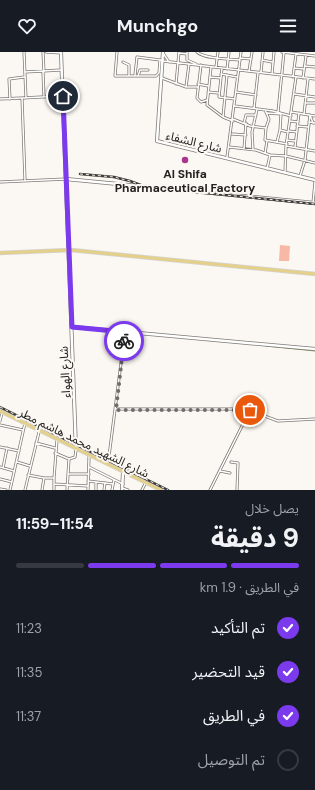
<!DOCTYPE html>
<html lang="ar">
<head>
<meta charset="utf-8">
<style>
	body { margin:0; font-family:"DM Sans","Noto Sans Arabic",sans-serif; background:#242831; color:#f1f3f6; direction:rtl; height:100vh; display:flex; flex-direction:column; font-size:15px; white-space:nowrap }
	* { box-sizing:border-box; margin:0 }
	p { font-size:13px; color:#9ea1a6 }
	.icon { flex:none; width:22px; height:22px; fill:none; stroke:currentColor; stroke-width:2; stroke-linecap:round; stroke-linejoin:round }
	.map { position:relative; height:438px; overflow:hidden; direction:ltr }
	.panel { display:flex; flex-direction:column; background:#171b24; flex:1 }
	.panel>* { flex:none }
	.pin { position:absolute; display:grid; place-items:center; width:34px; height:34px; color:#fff; margin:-17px; border:2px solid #fff; border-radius:50%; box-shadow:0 1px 4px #0007 }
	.courier { position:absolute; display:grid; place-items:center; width:40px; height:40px; margin:-20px; border:3px solid #7c3aed; border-radius:50%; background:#fff; color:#222; box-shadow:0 1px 5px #0007 }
	.overview em { font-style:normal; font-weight:700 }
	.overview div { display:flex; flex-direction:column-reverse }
	.overview { display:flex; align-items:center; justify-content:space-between; height:68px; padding:0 16px }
	h1 { font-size:26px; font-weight:700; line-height:30px }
	.bar { display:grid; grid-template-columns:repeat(4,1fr); gap:6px 4px; align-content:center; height:48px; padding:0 16px }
	.bar i { height:5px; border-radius:3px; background:#363941 }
	.bar .on { background:#7c3aed }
	.bar p { grid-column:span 4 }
	ol { padding:0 16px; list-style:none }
	li { display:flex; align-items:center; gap:12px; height:44px }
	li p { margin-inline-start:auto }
	li .icon { padding:4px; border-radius:50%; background:#7c3aed; color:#fff; stroke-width:4 }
	li:last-child { color:#9ea1a6 }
	li i { width:22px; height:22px; border:2px solid #363941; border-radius:50% }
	header { display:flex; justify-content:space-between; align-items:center; height:52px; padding:0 16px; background:#171b24; font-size:18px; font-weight:700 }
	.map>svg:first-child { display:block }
	.green { fill:#f8b8a6 }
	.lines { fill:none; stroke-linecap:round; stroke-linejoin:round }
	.stream { stroke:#94985b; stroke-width:1 }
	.street-casing { stroke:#7d7a75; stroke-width:3 }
	.secondary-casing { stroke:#7d7a75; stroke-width:4 }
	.primary-casing { stroke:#d3d3d2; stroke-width:4.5 }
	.street { stroke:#fff; stroke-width:1.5 }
	.secondary { stroke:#fff; stroke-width:2.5 }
	.primary { stroke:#e4d089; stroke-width:3 }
	.rail-casing { stroke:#3d3b39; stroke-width:2.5 }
	.rail { stroke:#fbf7f2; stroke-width:1; stroke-dasharray:3; stroke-linecap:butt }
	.done { stroke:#6f6d6a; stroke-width:4; stroke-dasharray:0 7.2 }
	.route { stroke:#7c3aed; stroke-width:5 }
	.poi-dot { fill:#a9358e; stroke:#fbf7f2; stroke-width:1.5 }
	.labels { text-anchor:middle; stroke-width:4; stroke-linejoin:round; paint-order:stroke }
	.street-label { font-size:12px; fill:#232220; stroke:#fbf7f2 }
	.poi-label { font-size:12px; font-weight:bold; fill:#232220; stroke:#fbf7f2 }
</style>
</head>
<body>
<header><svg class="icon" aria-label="menu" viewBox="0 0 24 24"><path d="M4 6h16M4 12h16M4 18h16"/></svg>Munchgo<svg class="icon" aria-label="heart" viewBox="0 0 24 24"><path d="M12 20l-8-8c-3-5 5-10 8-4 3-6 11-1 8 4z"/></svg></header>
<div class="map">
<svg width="315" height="438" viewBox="0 0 315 438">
	<rect width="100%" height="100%" fill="#fbf7f2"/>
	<path class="green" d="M280,193L290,194L289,209H279Z"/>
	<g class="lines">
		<path class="stream" d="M266,294L315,299"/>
		<g class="street-casing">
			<path id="street" d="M24,0L26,46
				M43,0L44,20
				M46,0L61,1
				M117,0L115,24H156L159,21L160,8H163
				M187,0V8L196,12
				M197,0C205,7 229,7 240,8
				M282,0L315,4
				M163,1L169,10
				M179,1L187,2
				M240,6L251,7
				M262,8L272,10
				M163,9L315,27
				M123,10L129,13V23
				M201,13L197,46L201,50L207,48
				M305,14L315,15
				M211,15L207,53L223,65L233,69
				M216,15L218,0
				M222,16L219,45L235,47
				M294,16L304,17
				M227,17L229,0
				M249,19L252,0
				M25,20L61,18
				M43,20L44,45
				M261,20L263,0
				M221,22L237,25
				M272,22L274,0
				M135,23L137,5L160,8
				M138,24L140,18H148
				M210,25L221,26
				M293,25L296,2
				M162,26L186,35H198
				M303,26L306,4
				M176,32L179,0
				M198,32L208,34
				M186,35L189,12
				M208,40L218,41
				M236,40L256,43
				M294,42L315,45
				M22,46L25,128
				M0,47L63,44
				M10,47L9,27L24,25
				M305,51H315
				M235,54L273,59L291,64
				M254,56L258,21
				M278,60L284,0
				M291,60L315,64
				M267,61L281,62
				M304,62L308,27
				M310,63L313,71
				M223,65L227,23
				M233,67L250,74L266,76L269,67L265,58
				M290,69L298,70
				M309,70L315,71
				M244,71L246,63H256
				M297,74L308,75
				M266,76L265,88L287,92
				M280,78L281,62
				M289,79L297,80
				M232,82L246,83
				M287,88L295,89
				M277,90L280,78L288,80
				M286,94L315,99
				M229,95L256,98L270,103L267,117
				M295,95L299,61
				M244,97L246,71
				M253,98L252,80L257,57
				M265,101L267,89
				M270,103L286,104L315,111
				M227,105L241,0
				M285,120L286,94L296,25
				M300,124L305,108L310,63
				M0,130L66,127
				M313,151L315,130
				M115,357H246L278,369L315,367
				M0,369L2,361
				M0,373L23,378
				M36,391L55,396
				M0,395L19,399
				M55,401L69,407
				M17,410L30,414
				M231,410L238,411L237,438
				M108,412L125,280
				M0,415L14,419
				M89,415L123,432
				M3,416L7,396
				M220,419L230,421
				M68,422H89
				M28,423L44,426
				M0,427L12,430
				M88,429L113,432
				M54,432L88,434
				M122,436L128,438
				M0,437L6,438
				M10,438L25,371
				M25,438L39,380
				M42,438L44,426H54L57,388
				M54,438V426
				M67,438L69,407L75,405L76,398
				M88,438L89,405
				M96,438V430
				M104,438L105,431
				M112,438L114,428
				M142,438L145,432
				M210,438L250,358"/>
		</g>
		<g class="secondary-casing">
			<path id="secondary" d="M61,0L76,398
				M163,0L157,89L315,128
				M66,127L315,151
				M73,275L315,297
				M122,438L123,421"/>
		</g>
		<g class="primary-casing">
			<path id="primary" d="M0,201L71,198L315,222
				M0,359L161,438"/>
		</g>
		<use href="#street" class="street"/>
		<use href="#secondary" class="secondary"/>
		<use href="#primary" class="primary"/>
		<g class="rail-casing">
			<path id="rail" d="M80,122L114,125L130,129L146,135L315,152
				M0,355L168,438"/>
		</g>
		<use href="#rail" class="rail"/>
	</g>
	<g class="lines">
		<path class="done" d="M124,289L116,358H250"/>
		<path class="route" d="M63,44L72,275L125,280L124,289"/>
	</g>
	<circle class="poi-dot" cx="185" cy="108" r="4"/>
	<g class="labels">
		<g class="street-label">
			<text transform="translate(194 90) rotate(14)" y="4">شارع الشفاء</text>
			<text transform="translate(65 320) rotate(-93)" y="4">شارع الهواء</text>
			<text transform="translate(84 391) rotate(26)" y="4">شارع الشهيد محمد هاشم مطر</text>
		</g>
		<g class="poi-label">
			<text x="185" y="126">Al Shifa<tspan x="185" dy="14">Pharmaceutical Factory</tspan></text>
		</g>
	</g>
</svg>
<div class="pin" style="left:250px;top:358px;background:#ea580c"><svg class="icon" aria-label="bag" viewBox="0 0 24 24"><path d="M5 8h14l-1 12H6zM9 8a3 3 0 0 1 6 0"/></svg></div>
<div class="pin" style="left:63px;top:44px;background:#1f2937"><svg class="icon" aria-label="home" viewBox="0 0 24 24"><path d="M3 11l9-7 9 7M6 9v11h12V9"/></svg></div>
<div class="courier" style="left:124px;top:289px"><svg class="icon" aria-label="bike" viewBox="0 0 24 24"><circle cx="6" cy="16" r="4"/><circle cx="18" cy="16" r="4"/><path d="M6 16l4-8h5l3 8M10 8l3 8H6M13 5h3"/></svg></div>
</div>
<section class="panel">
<div class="overview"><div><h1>9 دقيقة</h1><p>يصل خلال</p></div><em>11:54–11:59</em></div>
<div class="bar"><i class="on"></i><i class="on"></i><i class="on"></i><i></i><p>في الطريق · 1.9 km</p></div>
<ol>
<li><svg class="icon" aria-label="check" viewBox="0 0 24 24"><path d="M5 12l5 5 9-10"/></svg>تم التأكيد<p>11:23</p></li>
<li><svg class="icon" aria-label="check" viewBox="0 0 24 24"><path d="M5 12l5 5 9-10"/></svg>قيد التحضير<p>11:35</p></li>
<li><svg class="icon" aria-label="check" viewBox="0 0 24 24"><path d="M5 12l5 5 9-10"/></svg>في الطريق<p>11:37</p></li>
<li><i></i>تم التوصيل</li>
</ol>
</section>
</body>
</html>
